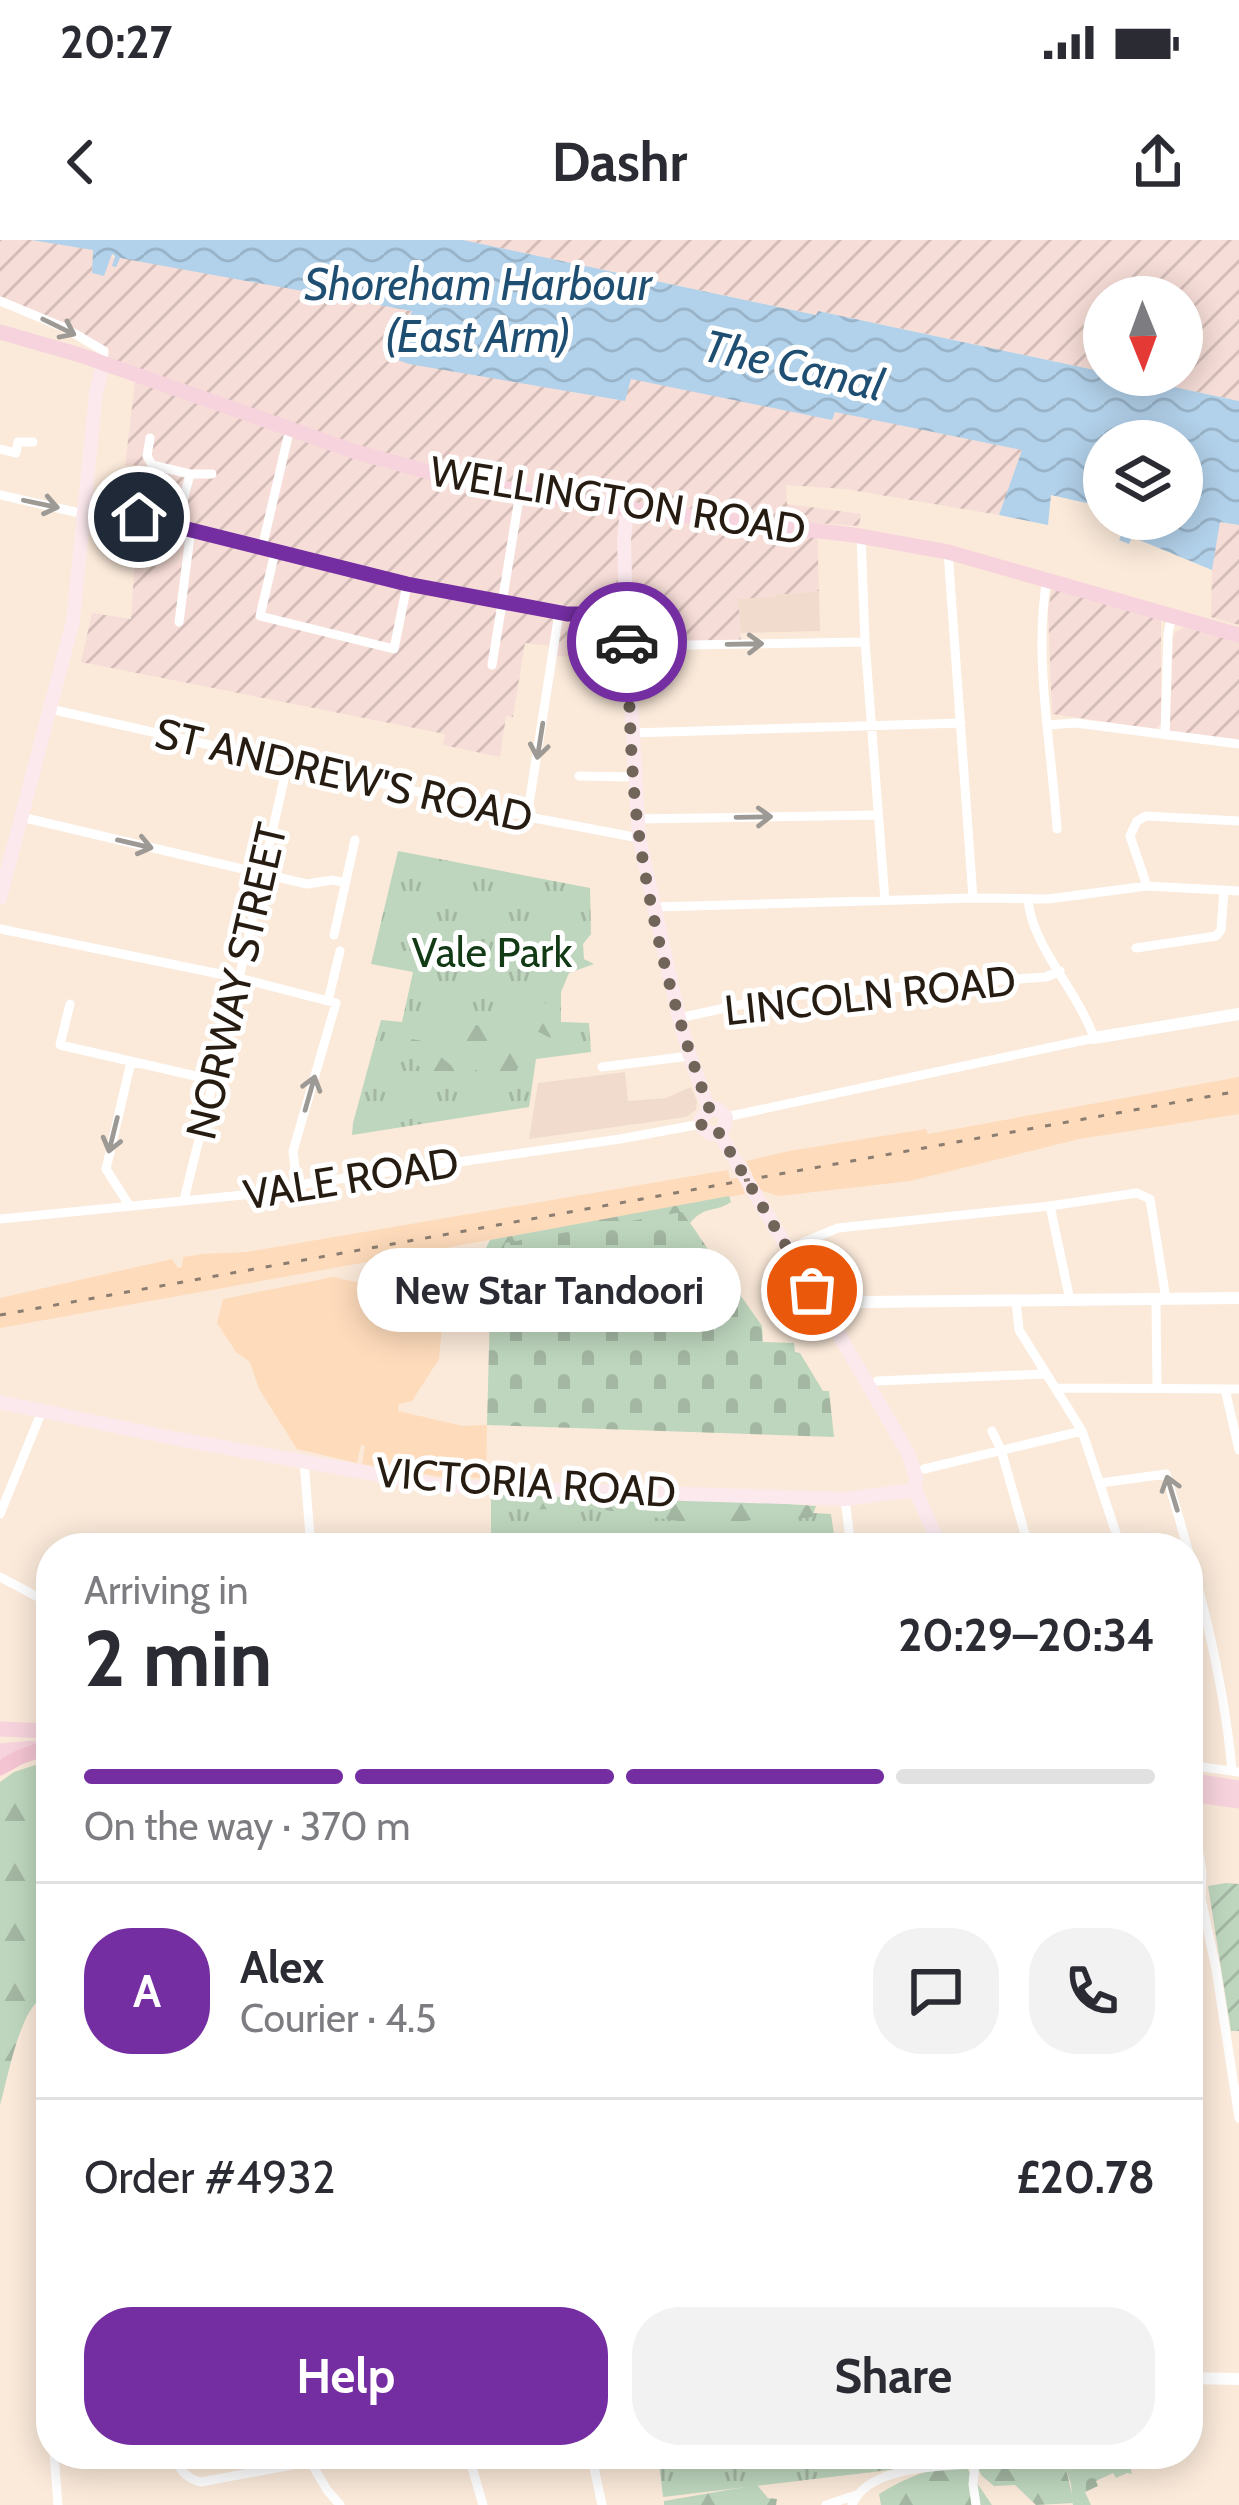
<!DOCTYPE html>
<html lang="en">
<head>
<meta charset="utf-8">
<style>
	body { margin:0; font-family:Cabin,sans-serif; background:#f2f2f3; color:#2b2b33; height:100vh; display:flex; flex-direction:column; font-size:45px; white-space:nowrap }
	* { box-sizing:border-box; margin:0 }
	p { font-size:39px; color:#7c7c81 }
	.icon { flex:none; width:66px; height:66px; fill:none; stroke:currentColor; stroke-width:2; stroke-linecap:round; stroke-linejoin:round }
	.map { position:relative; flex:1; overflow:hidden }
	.details { position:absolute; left:36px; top:1293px; width:1167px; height:936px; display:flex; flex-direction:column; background:#fff; border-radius:48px; box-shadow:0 6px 30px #0003 }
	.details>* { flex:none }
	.needle { width:78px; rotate:179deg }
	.fabs { position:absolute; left:1083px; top:36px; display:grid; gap:24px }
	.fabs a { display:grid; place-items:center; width:120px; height:120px; border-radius:50%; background:#fff; box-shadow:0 6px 30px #0003; font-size:60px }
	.pin { position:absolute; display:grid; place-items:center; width:102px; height:102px; color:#fff; margin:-51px; border:6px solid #fff; border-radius:50%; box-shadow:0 3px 12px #0007 }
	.courier { position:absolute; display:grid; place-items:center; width:120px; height:120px; margin:-60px; border:9px solid #742ea2; border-radius:50%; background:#fff; color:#222; box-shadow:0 3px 15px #0007 }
	.bubble { position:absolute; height:84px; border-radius:42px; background:#fff; box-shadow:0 6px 30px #0003; font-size:39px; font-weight:800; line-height:84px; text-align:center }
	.headline em { font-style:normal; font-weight:800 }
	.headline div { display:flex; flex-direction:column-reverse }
	.headline { display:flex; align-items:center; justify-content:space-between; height:204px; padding:0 48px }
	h1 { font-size:78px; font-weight:800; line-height:90px }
	.bar { display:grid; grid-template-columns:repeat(4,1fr); gap:18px 12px; align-content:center; height:144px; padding:0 48px }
	.bar i { height:15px; border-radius:9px; background:#e1e1e2 }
	.bar .selected { background:#742ea2 }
	.bar p { grid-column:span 4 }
	.line { display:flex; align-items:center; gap:30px; padding:0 48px; border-top:3px solid #e1e1e2 }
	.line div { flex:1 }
	.round { display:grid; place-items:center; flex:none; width:126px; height:126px; border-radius:48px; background:#f2f2f3 }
	.primary-button { display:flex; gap:24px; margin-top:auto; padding:24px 48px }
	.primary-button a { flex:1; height:138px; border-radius:48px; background:#742ea2; color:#fff; font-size:48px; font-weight:800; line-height:138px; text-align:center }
	.primary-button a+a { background:#f2f2f3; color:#2b2b33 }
	.status { display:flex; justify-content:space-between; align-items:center; height:84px; padding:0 60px; background:#fff; direction:ltr }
	.status svg { height:33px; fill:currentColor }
	header { display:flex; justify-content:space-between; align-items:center; height:156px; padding:0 48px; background:#fff; font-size:54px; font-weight:800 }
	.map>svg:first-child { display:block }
	.built { fill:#fedbbb }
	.industrial { fill:url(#industrial-furrows) }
	.education { fill:#f0dbcd }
	.grass { fill:url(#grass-tufts) }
	.forest { fill:url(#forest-firs) }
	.cemetery { fill:url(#cemetery-stones) }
	.garden { fill:url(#garden-furrows) }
	.pitch { fill:#bed6be }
	.water { fill:url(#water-waves) }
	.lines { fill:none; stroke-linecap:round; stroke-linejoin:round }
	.minor { stroke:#fff; stroke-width:9 }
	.tertiary { stroke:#fff; stroke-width:12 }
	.secondary { stroke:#fbe9ee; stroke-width:14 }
	.primary { stroke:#f7d3dd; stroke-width:15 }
	.trunk { stroke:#f4c4d2; stroke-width:15 }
	.rail { stroke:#8b7e71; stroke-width:3; stroke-dasharray:6 12; stroke-linecap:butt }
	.oneway { stroke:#9d9994 }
	.done { stroke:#716458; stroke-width:12; stroke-dasharray:0 21.6 }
	.route { stroke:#742ea2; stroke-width:15 }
	.labels { text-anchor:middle; stroke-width:10; stroke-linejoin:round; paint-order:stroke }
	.street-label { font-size:42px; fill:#261c12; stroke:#fff }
	.park-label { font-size:42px; fill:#113a15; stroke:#fff }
	.water-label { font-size:45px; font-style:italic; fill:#1e4e71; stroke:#fff }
</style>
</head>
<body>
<div class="status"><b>20:27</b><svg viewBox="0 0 49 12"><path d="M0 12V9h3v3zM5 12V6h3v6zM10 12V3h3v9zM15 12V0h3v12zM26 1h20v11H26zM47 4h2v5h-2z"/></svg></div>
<header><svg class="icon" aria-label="back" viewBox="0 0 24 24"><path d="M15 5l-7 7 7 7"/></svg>Dashr<svg class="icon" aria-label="share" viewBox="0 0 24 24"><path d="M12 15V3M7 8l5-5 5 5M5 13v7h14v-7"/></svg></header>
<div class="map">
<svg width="1239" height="2265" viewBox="0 0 1239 2265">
	<defs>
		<pattern id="industrial-furrows" width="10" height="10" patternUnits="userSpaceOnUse" patternTransform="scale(3)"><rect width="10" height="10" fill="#f7ddd7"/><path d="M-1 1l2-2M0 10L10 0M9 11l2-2" fill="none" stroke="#d4bdb8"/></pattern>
		<pattern id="grass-tufts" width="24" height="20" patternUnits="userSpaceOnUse" patternTransform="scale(3)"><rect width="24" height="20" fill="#bed6be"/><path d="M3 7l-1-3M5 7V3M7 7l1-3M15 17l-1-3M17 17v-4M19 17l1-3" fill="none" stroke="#a3b7a2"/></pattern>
		<pattern id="forest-firs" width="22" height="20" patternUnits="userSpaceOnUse" patternTransform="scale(3)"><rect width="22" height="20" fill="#bed6be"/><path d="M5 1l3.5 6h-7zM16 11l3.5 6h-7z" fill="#a3b7a2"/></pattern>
		<pattern id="cemetery-stones" width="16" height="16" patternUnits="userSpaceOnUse" patternTransform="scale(3)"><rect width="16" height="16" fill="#bed6be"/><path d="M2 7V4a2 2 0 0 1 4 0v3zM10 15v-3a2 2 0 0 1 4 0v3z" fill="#a3b7a2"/></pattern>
		<pattern id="garden-furrows" width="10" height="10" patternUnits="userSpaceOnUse" patternTransform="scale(3)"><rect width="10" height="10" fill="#bed6be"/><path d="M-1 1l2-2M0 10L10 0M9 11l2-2" fill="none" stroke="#a3b7a2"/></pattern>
		<pattern id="water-waves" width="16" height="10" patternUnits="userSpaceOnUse" patternTransform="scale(3)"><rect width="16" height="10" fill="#b2d1ea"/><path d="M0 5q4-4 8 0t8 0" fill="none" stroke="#99b3c8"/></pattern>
	</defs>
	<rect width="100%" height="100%" fill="#fbeada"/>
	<path class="built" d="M1239,837V874L1079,899L910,941L779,956L762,951L758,946L743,949L745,954L0,1088V1058L172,1019L178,1028L182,1027L183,1017L203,1014L246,1012L728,930L730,939L753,936L746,921L789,911L926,889L928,894Z
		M333,1037L444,1061L439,1119L412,1161L399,1164L398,1171L463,1186L487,1185L486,1238L442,1237L362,1224L365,1206L361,1205L357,1223L297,1209L259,1149L250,1122L236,1112L217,1083L223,1059Z"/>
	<path class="industrial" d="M0,0H31L93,10L92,33L103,35L111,13L116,26L119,17L412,71L409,123L624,161L630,138L832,180L834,171L1023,210L999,275L845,249L786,245L787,264L861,274L859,286L817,283L819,351L777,355L776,357L739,359L741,401L636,406L634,376L591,379L586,382L588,419L551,415V406L525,403L513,477L506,476L500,517L443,505L445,494L81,422L92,373L131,379L141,225L125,226L135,142L83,93L0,56Z
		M463,0H1239V161L1118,135H1182V57H1104V132L819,71L817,75Z
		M1220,282L1239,285V385L1211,377L1212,330Z
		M1052,348L1161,377V483L1156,489L1052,474L1048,371Z
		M1187,386L1239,400V501L1170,491L1173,398L1175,392Z"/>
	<path class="education" d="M819,351L820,391L741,393L738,359L775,357L776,355Z
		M625,832L628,861L666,858L691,847L697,861L696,870L686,877L529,899L538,843Z"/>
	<path class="grass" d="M398,611L590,648L591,694L583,704L584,719L594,724L569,733L561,752V782L589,783L591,812L536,819L529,867L352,895L353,883L381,780L402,782L413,732L371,724Z
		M491,1254L831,1274L836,1308H491Z
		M658,2214H990V2218L663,2257Z"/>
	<path class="forest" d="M552,753L559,754L560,783L550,798L535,790L530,808L536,816L532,829L518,828L512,839C473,837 437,809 411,782L515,787L519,774L529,769L540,772Z
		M412,799L422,801L459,832L460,839L456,843H438L415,823L407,805Z
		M729,956L731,962C715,973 705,965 690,983L699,996L502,1070L443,1060L444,1053L449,1051L483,1055L486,1008L490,1000Z
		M508,1254L776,1263L816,1266L812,1277L790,1280L775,1276L728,1284L678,1281L605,1270L501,1269L494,1255Z
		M51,1520V1717L43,1757C19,1771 8,1838 0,1865V1542L14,1532Z
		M969,2214H1007L998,2222L1026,2214H1072L1066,2229L1074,2263L1036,2265L1015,2245L994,2246L982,2236Z
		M964,2224L992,2265H881L879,2254C905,2238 934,2226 964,2224Z
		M757,2245L768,2258L777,2259L776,2265H664V2261Z"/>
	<path class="cemetery" d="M682,972L762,1086L763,1102L794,1103L795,1112L800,1113L823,1151H829L834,1197L487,1185L490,1068L505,1003Z
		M1074,2214H1127L1132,2234L1127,2233L1116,2238L1113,2233L1096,2241L1098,2246L1085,2252L1091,2265H1073L1071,2244L1066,2229Z"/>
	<path class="garden" d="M1226,1643L1239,1644V1791H1231L1208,1646Z"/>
	<path class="pitch" d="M631,1288L782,1293L781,1308H630Z"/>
	<path class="water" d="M31,0H463L816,75L818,71L1104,132V135H1118L1239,161V285L1220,282L1212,330L1132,297L1129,304L1119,300L1128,279H1182V201H1104V267L1051,255L1048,285L999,275L1022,210L835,172L832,180L631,139L625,161L409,124L395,119L412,71L120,18L116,27L112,26L115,16L112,14L104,36L92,33L93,10Z"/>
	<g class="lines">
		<path class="minor" d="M0,61L65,88L104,111L103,125
			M150,198L147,216L152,225L190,234
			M0,209L16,213L18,202H33
			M0,255L75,272L139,277L407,345L501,363L567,374H626
			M177,285L190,234H212
			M861,296L865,402L885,660
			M262,308L290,188
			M275,312L260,376L394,409L407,345
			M948,312L973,658
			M1047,339C1033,418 1052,509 1057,589
			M179,382L191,289
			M628,406L865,402
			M492,425L520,252
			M50,469L534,578L639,598
			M1047,485L1076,483L1239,504
			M631,493L961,483
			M1165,495L1168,394L1172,375
			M579,536L633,537
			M21,577L307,644L333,640L345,643
			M527,577L559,373
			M637,579L878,575
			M1147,646L1130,596L1137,581L1146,576L1239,581
			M654,667L973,658L1048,659L1147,646L1239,651
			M0,689L239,738L336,763L293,911L297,945
			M334,695L355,600
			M1136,708L1216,696L1221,690L1224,650
			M328,761L340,711
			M70,764L60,805L213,840
			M679,778L767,759L820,753L1046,737L1060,731
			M602,827L690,816
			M726,877L1094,798C1078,751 1031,705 1028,659
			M184,960L239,738L288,522
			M129,965L106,929L130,826L136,822
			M0,979L284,951L297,945L620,899L701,884
			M802,1003L838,988L1050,966
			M1016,1060L1019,1090L1082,1191L1121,1308
			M1070,1060L1050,966L1137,953L1150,959L1166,1059
			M1156,1060L1157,1147
			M877,1141L1044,1134
			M1055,1148L1239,1149
			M1225,1149L1239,1210
			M992,1191L1001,1210L1029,1308
			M304,1221L311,1308
			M924,1229L1082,1191
			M1101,1243L1166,1234C1195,1331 1223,1429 1232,1531
			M845,1259L851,1308
			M0,1274L42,1171
			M0,1337L51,1364
			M1188,1525L1239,1532
			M1197,1601L1202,1632L1201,1658L1216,1729L1239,1878
			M51,2007L44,2073L51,2183
			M54,2214L58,2265
			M173,2214C180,2229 184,2238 201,2242L308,2222
			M306,2214L327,2250L340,2265
			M468,2214L483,2265
			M591,2214L602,2265
			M826,2265L856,2255
			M852,2265C867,2226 940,2226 975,2224
			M976,2265L973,2244L975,2224L1010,2214"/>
		<path class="tertiary" d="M1094,798L1239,774
			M827,1067L843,1063L866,1062L1239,1058
			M1188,2138L1239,2139"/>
		<path class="secondary" d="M627,269L624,300L626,374L639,598L679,778L690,816L709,870
			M0,658L73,381L96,153L103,125
			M709,870L701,879L703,888L711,894L719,893
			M709,870L718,869L726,877L725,887L719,893
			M719,893L812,1050L827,1067L838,1093L908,1213L916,1237L915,1250L934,1292L938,1308
			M0,1162L177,1199L441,1246L845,1259L915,1250"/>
		<path class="primary" d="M0,92L80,115L356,212L466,242L627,269L854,295L948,312L1239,395
			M0,1489L51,1491
			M0,1511L36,1508
			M1188,1540L1239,1548
			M1188,1554L1239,1561"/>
		<path class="trunk" d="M0,1528L20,1517L51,1506"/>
		<path class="rail" d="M0,1075L1239,851"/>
	</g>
	<defs><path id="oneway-shaft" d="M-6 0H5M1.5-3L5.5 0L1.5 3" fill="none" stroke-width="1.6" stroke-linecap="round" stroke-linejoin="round" transform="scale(3)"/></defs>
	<g class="oneway">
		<use href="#oneway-shaft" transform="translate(59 87) rotate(26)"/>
		<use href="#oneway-shaft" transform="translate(41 264) rotate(12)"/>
		<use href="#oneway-shaft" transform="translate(745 404) rotate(-1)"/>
		<use href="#oneway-shaft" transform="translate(540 501) rotate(99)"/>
		<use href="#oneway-shaft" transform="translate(754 577) rotate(-1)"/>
		<use href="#oneway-shaft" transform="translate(135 604) rotate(13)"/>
		<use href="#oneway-shaft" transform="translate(310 853) rotate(-74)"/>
		<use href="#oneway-shaft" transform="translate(113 895) rotate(104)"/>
		<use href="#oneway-shaft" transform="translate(1172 1253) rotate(-107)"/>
	</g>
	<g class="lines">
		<path class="done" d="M627,402C630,466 630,531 639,595C652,686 677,783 710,870L703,875L701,884L706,892L719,893L812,1050"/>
		<path class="route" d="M139,277L407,344L567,374H626L627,402"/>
	</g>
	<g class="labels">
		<g class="street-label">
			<text transform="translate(618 260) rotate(9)" y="15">WELLINGTON ROAD</text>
			<text transform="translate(344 535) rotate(13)" y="15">ST ANDREW'S ROAD</text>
			<text transform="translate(236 741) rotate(-77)" y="15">NORWAY STREET</text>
			<text transform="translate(870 755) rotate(-6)" y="15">LINCOLN ROAD</text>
			<text transform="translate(351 938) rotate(-9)" y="15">VALE ROAD</text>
			<text transform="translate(526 1242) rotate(4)" y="15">VICTORIA ROAD</text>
		</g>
		<g class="park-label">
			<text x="492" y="727">Vale Park</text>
		</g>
		<g class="water-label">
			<text x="478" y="60">Shoreham Harbour<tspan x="478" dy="52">(East Arm)</tspan></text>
			<text transform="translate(794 125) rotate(13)" y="16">The Canal</text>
		</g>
	</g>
</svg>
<div class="fabs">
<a><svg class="needle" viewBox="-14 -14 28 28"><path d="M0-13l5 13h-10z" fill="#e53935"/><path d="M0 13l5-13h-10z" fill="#7c7c81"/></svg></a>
<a><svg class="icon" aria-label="layers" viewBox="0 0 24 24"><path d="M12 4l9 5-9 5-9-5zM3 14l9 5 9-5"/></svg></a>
</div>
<div class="pin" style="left:812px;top:1050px;background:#ea580c"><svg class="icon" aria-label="bag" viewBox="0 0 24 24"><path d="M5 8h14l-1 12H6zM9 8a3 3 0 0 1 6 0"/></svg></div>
<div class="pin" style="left:139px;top:277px;background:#1f2937"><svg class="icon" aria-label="home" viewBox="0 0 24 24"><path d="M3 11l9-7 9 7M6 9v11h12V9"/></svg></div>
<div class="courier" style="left:627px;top:402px"><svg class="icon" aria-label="car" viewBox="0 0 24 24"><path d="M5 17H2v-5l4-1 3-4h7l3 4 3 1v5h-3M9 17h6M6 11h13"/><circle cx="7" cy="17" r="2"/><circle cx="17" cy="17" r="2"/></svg></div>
<div class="bubble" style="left:357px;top:1008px;width:384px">New Star Tandoori</div>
<section class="details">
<div class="headline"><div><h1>2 min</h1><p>Arriving in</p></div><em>20:29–20:34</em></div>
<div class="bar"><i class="selected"></i><i class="selected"></i><i class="selected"></i><i></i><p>On the way · 370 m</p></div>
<div class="line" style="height:216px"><b class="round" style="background:#742ea2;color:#fff">A</b><div><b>Alex</b><p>Courier · 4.5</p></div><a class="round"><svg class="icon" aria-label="chat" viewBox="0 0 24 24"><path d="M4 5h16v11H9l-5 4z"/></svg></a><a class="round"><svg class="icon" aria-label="phone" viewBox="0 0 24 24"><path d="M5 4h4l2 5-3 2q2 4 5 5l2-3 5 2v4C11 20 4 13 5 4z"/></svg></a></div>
<div class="line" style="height:156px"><div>Order #4932</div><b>£20.78</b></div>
<div class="primary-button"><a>Help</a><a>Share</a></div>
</section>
</div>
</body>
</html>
